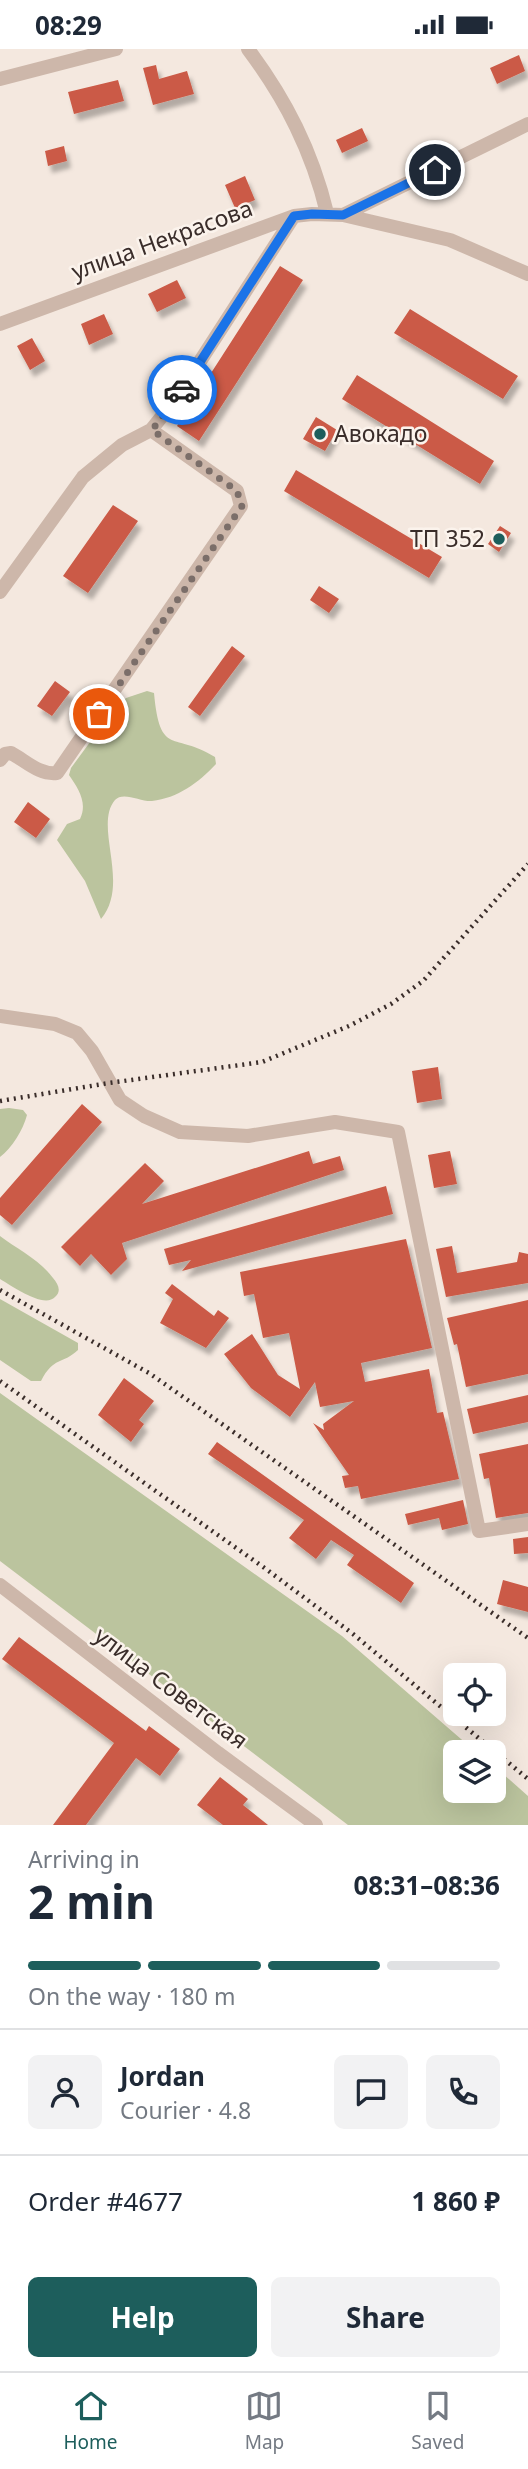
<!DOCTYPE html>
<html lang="en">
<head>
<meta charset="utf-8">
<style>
	body { margin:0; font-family:"Noto Sans",sans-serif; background:#f2f2f3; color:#1f2937; height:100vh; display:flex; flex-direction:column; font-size:26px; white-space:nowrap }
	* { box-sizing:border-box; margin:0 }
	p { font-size:23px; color:#747a83 }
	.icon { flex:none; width:38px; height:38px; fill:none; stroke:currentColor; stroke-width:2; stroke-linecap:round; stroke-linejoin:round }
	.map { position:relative; height:1776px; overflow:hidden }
	.sheet { display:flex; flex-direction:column; background:#fff; flex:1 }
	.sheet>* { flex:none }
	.buttons { position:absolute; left:443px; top:1614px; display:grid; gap:14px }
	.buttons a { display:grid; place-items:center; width:63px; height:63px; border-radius:10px; background:#fff; box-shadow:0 7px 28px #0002; font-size:35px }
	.pin { position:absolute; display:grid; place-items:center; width:60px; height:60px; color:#fff; margin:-30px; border:4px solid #fff; border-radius:50%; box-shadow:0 2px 7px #0007 }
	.courier { position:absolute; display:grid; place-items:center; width:70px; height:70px; margin:-35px; border:5px solid #1a73e8; border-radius:50%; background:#fff; color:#222; box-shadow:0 2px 9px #0007 }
	.headline em { font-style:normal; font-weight:700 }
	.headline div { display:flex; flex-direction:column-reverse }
	.headline { display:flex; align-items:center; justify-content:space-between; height:119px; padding:0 28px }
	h1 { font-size:46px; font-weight:700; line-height:52px }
	.bar { display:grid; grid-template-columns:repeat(4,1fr); gap:10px 7px; align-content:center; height:84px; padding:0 28px }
	.bar i { height:9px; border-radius:5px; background:#e0e1e3 }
	.bar .selected { background:#1d5e5c }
	.bar p { grid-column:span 4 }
	.line { display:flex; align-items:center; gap:18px; padding:0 28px; border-top:2px solid #e0e1e3 }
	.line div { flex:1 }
	.round { display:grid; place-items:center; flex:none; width:74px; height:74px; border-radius:10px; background:#f2f2f3 }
	.cta { display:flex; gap:14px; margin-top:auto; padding:14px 28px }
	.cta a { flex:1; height:80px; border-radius:10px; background:#1d5e5c; color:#fff; font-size:28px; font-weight:700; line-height:80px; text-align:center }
	.cta a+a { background:#f2f2f3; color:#1f2937 }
	.status { display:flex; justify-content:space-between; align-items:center; height:49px; padding:0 35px; background:#fff; direction:ltr }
	.status svg { height:19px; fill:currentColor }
	.dock { display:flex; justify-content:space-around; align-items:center; height:98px; border-top:2px solid #e0e1e3; background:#fff; font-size:19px; color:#747a83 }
	.dock a { display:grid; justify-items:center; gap:4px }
	.dock .selected { color:#1d5e5c }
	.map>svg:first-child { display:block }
	.green { fill:#bbc49e }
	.building { fill:#cb5a46; filter:url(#shadow) }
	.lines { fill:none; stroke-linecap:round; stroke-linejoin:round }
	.street { stroke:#cdb7aa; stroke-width:14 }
	.rail { stroke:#3a2d2a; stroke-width:4.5; stroke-dasharray:2 5; stroke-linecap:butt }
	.done { stroke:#7b6e69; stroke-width:7; stroke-dasharray:0 12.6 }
	.route { stroke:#1a73e8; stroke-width:9 }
	.poi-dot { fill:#1d5e5c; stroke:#fbf3ec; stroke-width:2.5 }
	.labels { text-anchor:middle; stroke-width:5; stroke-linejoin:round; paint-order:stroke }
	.street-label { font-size:23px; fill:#3a2d2a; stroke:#fbf3ec }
	.poi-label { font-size:23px; fill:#3a2d2a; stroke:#fbf3ec; text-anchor:start }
</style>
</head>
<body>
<div class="status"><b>08:29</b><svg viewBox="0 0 49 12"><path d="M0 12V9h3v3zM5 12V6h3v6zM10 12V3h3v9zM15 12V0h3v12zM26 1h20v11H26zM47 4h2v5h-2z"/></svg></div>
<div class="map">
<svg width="528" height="1776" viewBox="0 0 528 1776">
	<defs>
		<filter id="shadow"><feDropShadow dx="4" dy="7" stdDeviation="2" flood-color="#0004"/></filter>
	</defs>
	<rect width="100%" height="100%" fill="#f4e8df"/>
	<path class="green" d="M147,642L154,644C160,709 174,682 215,708L216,715C198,734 178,749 152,752C141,753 123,742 115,751C93,777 131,834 101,870L85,832L57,791L67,775L80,770C88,754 78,739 69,726L71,719L115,659L126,649Z
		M9,1059L23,1061L27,1066C23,1081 12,1099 0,1108V1060Z
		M0,1187C17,1200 40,1211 53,1229C58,1235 62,1242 55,1248C44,1260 12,1237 0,1230Z
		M0,1250L78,1294V1301C62,1316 54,1307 41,1332H31L0,1311Z
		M0,1344L342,1587L476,1703H455V1741H494V1717L528,1747V1776H348L0,1512Z"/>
	<path class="building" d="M519,6L525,22L497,35L490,19Z
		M156,16L159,30L187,22L194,45L153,56L143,19Z
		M118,31L124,52L74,65L68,43Z
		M362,79L368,92L342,104L336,91Z
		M64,97L67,112L48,117L45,102Z
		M245,127L255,151L235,159L225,136Z
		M280,217L303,231L199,392L177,377Z
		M177,231L186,249L157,263L148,245Z
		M410,260L518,327L503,350L394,284Z
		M104,265L113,285L89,296L81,275Z
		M32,289L45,312L30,321L17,297Z
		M357,326L494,412L480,435L342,350Z
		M316,368L337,381L325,402L303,390Z
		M296,421L442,508L429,529L284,442Z
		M113,456L138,472L88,544L63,527Z
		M500,477L511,484L499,503L488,495Z
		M319,537L339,550L329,564L310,551Z
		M232,597L245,607L200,667L188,658Z
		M55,632L70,643L52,667L37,657Z
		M28,753L50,770L36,789L14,773Z
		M438,1018L442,1050L417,1054L412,1022Z
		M82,1055L102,1073L12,1176L0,1166V1149Z
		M309,1102L313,1115L340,1107L344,1121L122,1194L127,1210L111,1226L91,1205L80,1217L61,1198L145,1114L164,1132L142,1155Z
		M450,1102L457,1135L434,1139L428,1106Z
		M386,1137L393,1165L182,1222L191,1211L169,1216L164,1200Z
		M406,1190L432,1299L361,1314L365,1333L429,1320L437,1364L443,1363L459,1430L361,1450L358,1437L345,1439L342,1427L349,1426L313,1374L324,1381L323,1375L354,1352L320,1358L315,1333L290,1368L251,1339L224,1305L252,1285L278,1326L300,1340L289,1284L263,1289L254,1245L244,1247L240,1223Z
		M452,1197L457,1224L517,1213L519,1203L528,1205V1234L446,1248L436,1200Z
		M172,1235L214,1267L218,1261L229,1269L206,1299L160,1274L173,1250L165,1244Z
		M528,1251V1325L466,1338L457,1295L454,1296L447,1269Z
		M124,1329L154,1352L139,1371L144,1375L131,1393L98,1366Z
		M528,1346V1373L473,1385L467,1360Z
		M217,1393L414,1534L401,1554L347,1516L354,1506L331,1491L316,1510L289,1489L304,1471L208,1405Z
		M528,1395V1464L496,1469L489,1429L484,1430L479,1405Z
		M463,1451L468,1475L442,1481L439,1469L408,1476L405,1465Z
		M528,1488V1504L514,1505L513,1490Z
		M503,1531L528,1538V1563L497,1555Z
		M19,1588L146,1682L149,1677L180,1700L160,1727L136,1709L86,1776H53L114,1694L2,1610Z
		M220,1728L248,1750L243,1756L268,1776H223L197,1756Z"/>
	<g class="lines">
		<path class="street" d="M248,0C286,51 312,102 327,164
			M0,30L116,0
			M343,166L528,75
			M0,275L294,167L312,165L343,166L450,191L528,225
			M0,543L83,428L122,396L151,381L175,351L294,167
			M0,711L5,705L11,704C26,712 39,726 57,724L241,457L237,442L151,381
			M0,967L55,975L77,984L92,1002L120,1051L144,1067L180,1083L248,1087L335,1073L398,1083L479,1482L528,1475
			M0,1536L218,1704L316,1776"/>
		<path class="rail" d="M0,1052L109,1034L262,1013L349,977L391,955L423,932L528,815
			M0,1241L149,1324L528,1589
			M0,1332L266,1520L353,1585L528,1730"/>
	</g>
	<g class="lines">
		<path class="done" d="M99,665L242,457L237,442L152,381L182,341"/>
		<path class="route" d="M182,341L294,167L312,165L343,166L435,121"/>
	</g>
	<g class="poi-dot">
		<circle cx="320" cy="385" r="7"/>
		<circle cx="499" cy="490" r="7"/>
	</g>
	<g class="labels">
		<g class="street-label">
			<text transform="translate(162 191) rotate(-20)" y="8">улица Некрасова</text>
			<text transform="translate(171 1639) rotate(37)" y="8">улица Советская</text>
		</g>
		<g class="poi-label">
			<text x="334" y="393">Авокадо</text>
			<text x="485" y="498" text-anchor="end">ТП 352</text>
		</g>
	</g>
</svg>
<div class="buttons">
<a><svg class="icon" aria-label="locate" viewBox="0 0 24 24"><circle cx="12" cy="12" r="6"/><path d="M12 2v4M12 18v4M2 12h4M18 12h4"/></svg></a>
<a><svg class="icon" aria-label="layers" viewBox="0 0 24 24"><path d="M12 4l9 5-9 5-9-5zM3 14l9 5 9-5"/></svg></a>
</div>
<div class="pin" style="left:99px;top:665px;background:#ea580c"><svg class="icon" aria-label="bag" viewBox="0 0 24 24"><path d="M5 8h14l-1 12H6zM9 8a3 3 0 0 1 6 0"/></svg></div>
<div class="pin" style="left:435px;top:121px;background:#1f2937"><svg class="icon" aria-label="home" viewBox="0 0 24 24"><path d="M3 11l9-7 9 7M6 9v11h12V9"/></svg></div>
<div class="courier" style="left:182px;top:341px"><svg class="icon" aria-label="car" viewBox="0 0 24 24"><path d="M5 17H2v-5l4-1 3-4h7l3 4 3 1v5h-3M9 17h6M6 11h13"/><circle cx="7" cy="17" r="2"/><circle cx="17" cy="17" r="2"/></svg></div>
</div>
<section class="sheet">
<div class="headline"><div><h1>2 min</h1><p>Arriving in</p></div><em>08:31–08:36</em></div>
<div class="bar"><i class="selected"></i><i class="selected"></i><i class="selected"></i><i></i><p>On the way · 180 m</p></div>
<div class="line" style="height:126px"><a class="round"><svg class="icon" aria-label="person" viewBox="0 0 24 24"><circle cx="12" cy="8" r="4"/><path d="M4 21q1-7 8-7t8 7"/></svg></a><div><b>Jordan</b><p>Courier · 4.8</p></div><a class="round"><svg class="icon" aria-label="chat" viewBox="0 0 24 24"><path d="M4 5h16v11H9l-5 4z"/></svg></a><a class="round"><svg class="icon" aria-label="phone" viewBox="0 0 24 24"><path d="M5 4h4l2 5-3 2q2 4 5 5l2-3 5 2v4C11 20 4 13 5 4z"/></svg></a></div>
<div class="line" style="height:91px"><div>Order #4677</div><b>1 860 ₽</b></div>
<div class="cta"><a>Help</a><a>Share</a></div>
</section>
<nav class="dock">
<a class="selected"><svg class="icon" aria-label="home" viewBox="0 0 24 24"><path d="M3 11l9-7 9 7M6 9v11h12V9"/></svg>Home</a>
<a><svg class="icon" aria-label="map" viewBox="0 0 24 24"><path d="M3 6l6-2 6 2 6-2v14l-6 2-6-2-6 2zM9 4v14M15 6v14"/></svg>Map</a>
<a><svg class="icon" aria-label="saved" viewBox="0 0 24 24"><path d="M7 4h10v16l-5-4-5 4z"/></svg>Saved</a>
</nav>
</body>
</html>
